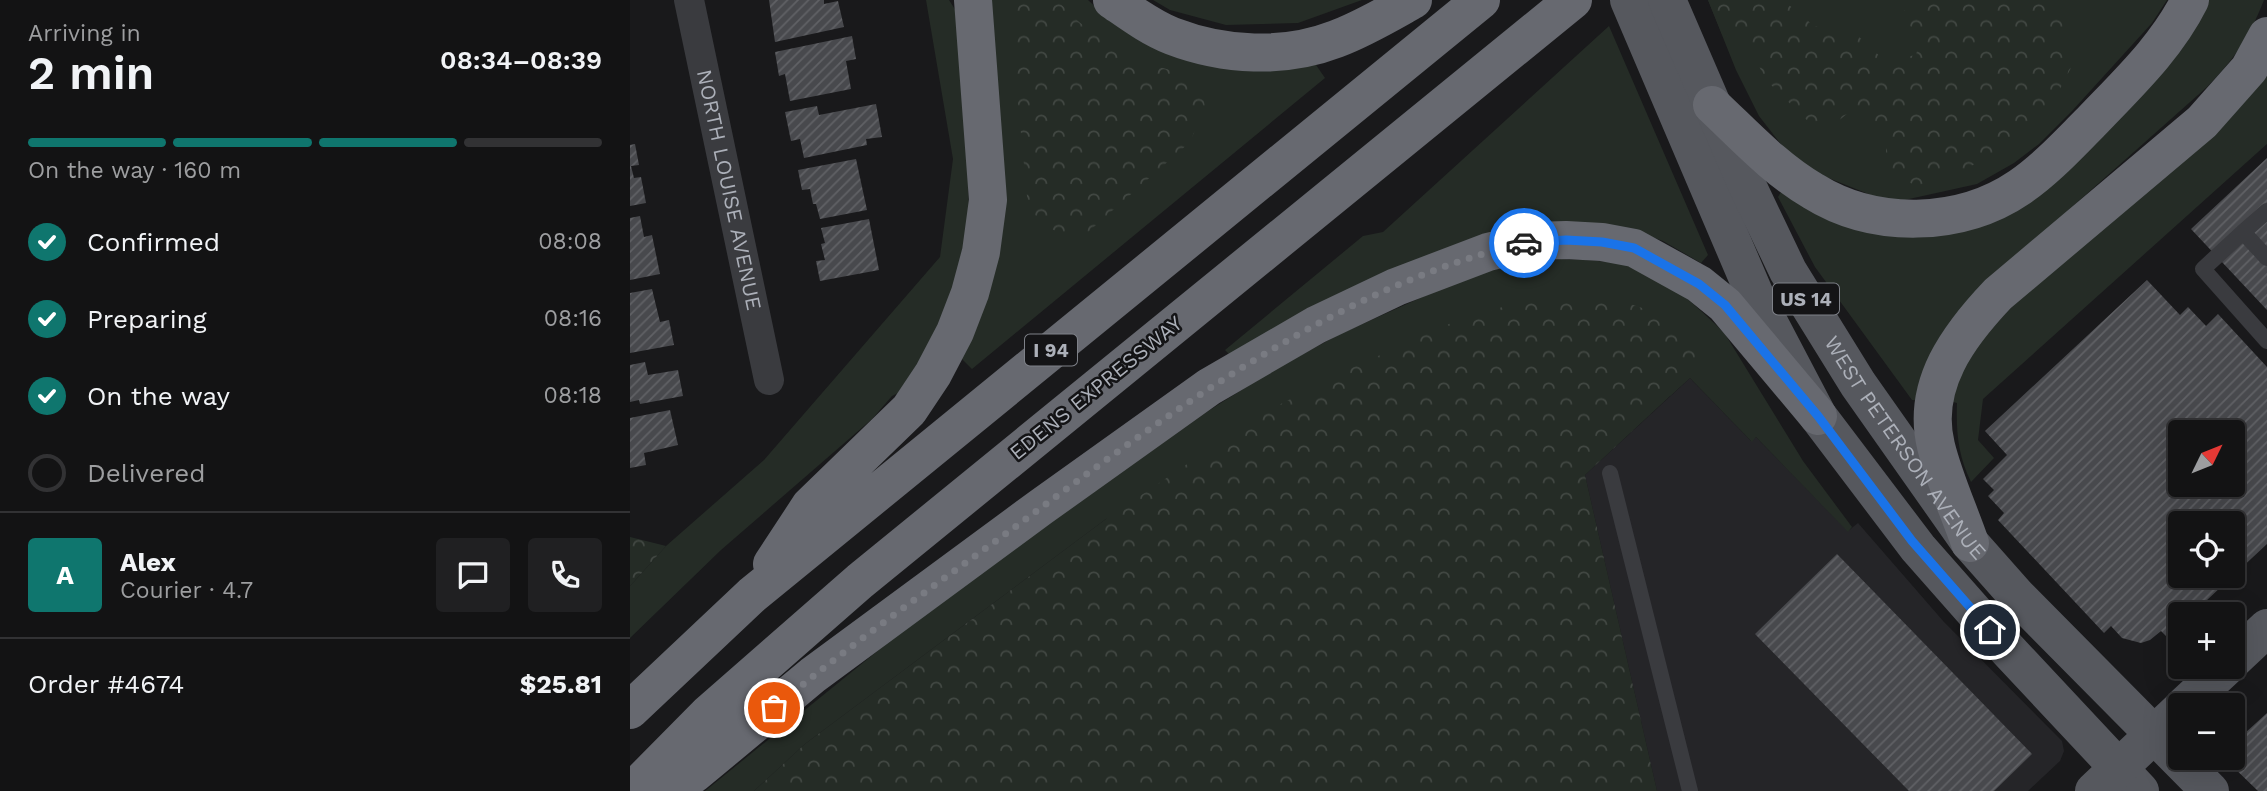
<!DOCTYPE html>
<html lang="en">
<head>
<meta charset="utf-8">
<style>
	body { margin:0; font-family:"Work Sans",sans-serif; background:#202022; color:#f1f3f6; height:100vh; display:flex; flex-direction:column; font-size:26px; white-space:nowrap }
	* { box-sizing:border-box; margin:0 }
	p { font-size:23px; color:#9d9ea0 }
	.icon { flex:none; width:38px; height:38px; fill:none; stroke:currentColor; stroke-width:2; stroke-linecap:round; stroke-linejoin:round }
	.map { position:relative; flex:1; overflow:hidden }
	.panel { display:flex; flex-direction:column; background:#131314; width:630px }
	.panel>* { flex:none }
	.needle { width:46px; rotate:47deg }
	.fabs { position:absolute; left:1538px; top:420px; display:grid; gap:14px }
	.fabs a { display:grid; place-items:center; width:77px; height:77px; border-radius:7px; background:#131314; box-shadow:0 7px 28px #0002,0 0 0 2px #323234; font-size:35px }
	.pin { position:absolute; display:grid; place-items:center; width:60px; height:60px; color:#fff; margin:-30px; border:4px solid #fff; border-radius:50%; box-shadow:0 2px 7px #0007 }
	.courier { position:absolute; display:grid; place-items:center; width:70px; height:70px; margin:-35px; border:5px solid #1a73e8; border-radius:50%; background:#fff; color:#222; box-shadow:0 2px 9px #0007 }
	.headline em { font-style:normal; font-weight:600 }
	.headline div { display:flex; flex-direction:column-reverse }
	.headline { display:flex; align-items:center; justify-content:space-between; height:119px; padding:0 28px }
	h1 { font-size:46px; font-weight:600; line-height:52px }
	.bar { display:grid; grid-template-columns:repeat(4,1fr); gap:10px 7px; align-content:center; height:84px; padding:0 28px }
	.bar i { height:9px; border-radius:5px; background:#323234 }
	.bar .selected { background:#0f766e }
	.bar p { grid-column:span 4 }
	.line { display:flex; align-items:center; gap:18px; padding:0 28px; border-top:2px solid #323234 }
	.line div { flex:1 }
	.round { display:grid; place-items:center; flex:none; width:74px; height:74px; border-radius:7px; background:#202022 }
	ol { padding:0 28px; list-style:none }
	li { display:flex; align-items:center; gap:21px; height:77px }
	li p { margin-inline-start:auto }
	li .icon { padding:7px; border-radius:50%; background:#0f766e; color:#fff; stroke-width:4 }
	li:last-child { color:#9d9ea0 }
	li i { width:38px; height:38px; border:4px solid #323234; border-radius:50% }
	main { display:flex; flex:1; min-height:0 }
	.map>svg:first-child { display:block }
	.built { fill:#252528 }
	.grass { fill:#252c26 }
	.forest { fill:url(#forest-crowns) }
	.building { fill:url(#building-hatch); fill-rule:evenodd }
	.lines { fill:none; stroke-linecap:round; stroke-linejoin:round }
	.service { stroke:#3a3b3f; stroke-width:16 }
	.minor { stroke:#3a3b3f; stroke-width:30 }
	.primary { stroke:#56585e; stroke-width:38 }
	.motorway { stroke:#676970; stroke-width:38 }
	.done { stroke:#797b82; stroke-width:7; stroke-dasharray:0 12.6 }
	.route { stroke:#1a73e8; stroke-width:9 }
	.labels { text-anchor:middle; stroke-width:5; stroke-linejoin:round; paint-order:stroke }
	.shield { fill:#141416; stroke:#7e8188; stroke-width:2 }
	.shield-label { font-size:19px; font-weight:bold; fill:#acb0b9 }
	.street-label { font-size:21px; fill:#acb0b9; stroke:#141416 }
</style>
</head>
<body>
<main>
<section class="panel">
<div class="headline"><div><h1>2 min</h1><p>Arriving in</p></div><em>08:34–08:39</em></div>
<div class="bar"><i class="selected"></i><i class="selected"></i><i class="selected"></i><i></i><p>On the way · 160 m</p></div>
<ol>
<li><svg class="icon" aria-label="check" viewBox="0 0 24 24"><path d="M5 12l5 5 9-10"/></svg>Confirmed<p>08:08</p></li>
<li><svg class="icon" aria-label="check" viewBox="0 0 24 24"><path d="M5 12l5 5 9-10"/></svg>Preparing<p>08:16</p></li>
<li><svg class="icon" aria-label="check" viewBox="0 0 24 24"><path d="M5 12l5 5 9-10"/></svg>On the way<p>08:18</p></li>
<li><i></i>Delivered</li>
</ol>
<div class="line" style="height:126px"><b class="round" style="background:#0f766e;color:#fff">A</b><div><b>Alex</b><p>Courier · 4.7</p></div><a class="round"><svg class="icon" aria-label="chat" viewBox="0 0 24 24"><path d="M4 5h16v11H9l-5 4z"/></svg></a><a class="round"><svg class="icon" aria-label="phone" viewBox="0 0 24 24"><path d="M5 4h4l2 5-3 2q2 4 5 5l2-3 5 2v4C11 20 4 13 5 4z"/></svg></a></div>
<div class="line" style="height:91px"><div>Order #4674</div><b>$25.81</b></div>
</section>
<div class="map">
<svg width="1637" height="791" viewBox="0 0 1637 791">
	<defs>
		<pattern id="forest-crowns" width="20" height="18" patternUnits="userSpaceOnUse" patternTransform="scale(1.75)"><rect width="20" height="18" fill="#252c26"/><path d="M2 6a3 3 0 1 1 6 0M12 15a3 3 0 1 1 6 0" fill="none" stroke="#424843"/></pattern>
		<pattern id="building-hatch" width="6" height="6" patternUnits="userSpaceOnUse" patternTransform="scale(1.75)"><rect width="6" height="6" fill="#48494d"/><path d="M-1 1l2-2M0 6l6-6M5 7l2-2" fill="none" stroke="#606165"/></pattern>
	</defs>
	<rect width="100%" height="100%" fill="#19191b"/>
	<path class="built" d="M1060,378L1121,441L1126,437L1218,531L1228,523L1314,622L1432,741L1434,751L1430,761L1398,791H1027L955,475Z"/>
	<path class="grass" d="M296,0H319L326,11L338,169L339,218L332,265L304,339L268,393L262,396L242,419L91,550L0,638V586L36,546L134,460L310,257L323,159Z
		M359,0H458L470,11L684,62L695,78L342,369L331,358Z
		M523,0H732L668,23L596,25L540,10Z
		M1078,0H1537L1522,23L1442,111L1409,144L1384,163L1347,184L1261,203L1186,173L1154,148L1129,116L1106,70Z
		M1577,0H1634C1619,38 1605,58 1577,87L1362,278L1321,320L1306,343L1297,368L1291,401L1282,400L1185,267L1148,197L1151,192L1184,213L1221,226H1342Z
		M979,26L1078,255L1071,263L1033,241L996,228L950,222L601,356L595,350L733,236L753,232Z
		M1637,69V144L1353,399L1348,440L1364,458L1341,482C1328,455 1326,432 1327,403L1319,401L1325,374L1354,333Z
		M931,259C959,260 987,261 1013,269C1033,275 1080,318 1095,334L1173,461L1222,527L1218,532L1126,437L1122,442L1060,378L1040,396L476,519L175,744L124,791H75L298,610L575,413L640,372L708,335L839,276L891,262Z"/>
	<path class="forest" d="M392,0H427L449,22L496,57L560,76L572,92L575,106L560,142L457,233C426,234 417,232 398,206L383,52L385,10Z
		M1078,0H1153L1184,26L1226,34L1255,61L1286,55L1290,40L1273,16L1278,0H1432L1434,31L1443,64L1421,106L1398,135L1343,165L1292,188L1269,178L1256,160V135L1239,114L1218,113L1201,127H1184L1134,78L1121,46L1092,34Z
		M904,297L986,299L1044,319L1082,357L955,475L1027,791H124L175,744L476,519L631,414L717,370L819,324Z
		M0,537L36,546L0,586Z"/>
	<path class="building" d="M139,0H194V4L208,1L214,27L145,42Z
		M222,36L226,59L216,61L221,89L160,101L155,74L149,76L145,52Z
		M246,104L252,137L236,139L237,145L174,158L170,139L161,141L155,112L187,106L189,115Z
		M5,144L9,165L1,166L4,178L11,177L16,203L0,206V145Z
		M1637,158V310L1561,229Z
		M226,159L237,210L190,219L186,204H183L180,189L172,190L168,170Z
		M10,216L14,237L22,235L30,274L0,280V218Z
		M239,219L249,270L190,281L186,261L195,260L191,244L195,243L191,228Z
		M1517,280L1550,315L1558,307L1576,326L1588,314L1637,367V544L1562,614H1550V625L1537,637L1531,631L1520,640L1511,643L1492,638L1481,626L1474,633L1368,520L1374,513L1358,496L1364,490L1353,479L1377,455L1355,431ZM1550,432H1603V485H1550ZM1550,523H1603V576H1550Z
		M22,289L30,322L39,320L44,345L0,353V293Z
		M15,362L18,375L48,370L53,396L10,404L9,400L0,402V365Z
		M40,410L48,445L14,453L16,465L0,468V418Z
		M1207,554L1402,754L1364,791H1279L1125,634Z
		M1637,713V791H1628L1598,762V758H1603V744Z"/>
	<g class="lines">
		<path class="service" d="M1613,232L1637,211
			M1637,258L1613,232L1573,269L1637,341
			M980,473L1060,791"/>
		<path class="minor" id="s1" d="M59,0L139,380"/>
		<g class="primary">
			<path d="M999,0L1127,300L1188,416L1288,548L1378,650L1510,791"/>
			<path id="s2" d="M1037,0L1116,183L1158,271L1228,384L1340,543L1386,595L1580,791"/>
			<path d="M1603,660L1637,628"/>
			<path d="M1555,705L1596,667"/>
			<path d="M1464,791L1550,710"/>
		</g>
		<path class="motorway" d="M482,0C501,13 521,28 542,36C594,56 654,59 706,39C733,29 758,14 783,0
			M1082,105C1114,135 1145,169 1183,191C1244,229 1330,228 1390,187C1416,169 1437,146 1460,123C1497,84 1536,48 1560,0
			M1340,543C1329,511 1314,479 1306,446C1291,385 1329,335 1368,294L1572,122L1619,69L1637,36
			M142,564L180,506L279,410L303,374L325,332L340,293L351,252L358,200L343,0
			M0,710L122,595L851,0
			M2,791L78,714L230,581L943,0
			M33,791L64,774L183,675L411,507L579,387L686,325L766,287L858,252L903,241L936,240L972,242L1004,248L1069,284L1095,305L1188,416"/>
	</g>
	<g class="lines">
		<path class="done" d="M144,708C222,643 307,584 389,524C542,411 706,287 894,243"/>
		<path class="route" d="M894,243L936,240L972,242L1004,248L1069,284L1095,305L1188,416L1282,541L1360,630"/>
	</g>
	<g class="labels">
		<g class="shield">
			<rect x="1143" y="283.5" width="66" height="31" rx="5"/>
			<rect x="395" y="334.5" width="52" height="31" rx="5"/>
		</g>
		<g class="shield-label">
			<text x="1176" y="306">US 14</text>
			<text x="421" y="357">I 94</text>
		</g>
		<g class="street-label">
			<text dy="7" stroke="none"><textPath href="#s1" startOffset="194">NORTH LOUISE AVENUE</textPath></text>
			<text transform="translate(466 388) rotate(-39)" y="7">EDENS EXPRESSWAY</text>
			<text dy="7" stroke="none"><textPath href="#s2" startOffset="509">WEST PETERSON AVENUE</textPath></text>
		</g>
	</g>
</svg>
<div class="fabs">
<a><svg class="needle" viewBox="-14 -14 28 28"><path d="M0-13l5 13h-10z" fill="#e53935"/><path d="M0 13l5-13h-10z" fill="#9d9ea0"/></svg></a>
<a><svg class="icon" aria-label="locate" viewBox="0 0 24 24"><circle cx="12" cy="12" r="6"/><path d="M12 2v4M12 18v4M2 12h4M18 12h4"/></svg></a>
<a>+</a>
<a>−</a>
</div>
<div class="pin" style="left:144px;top:708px;background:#ea580c"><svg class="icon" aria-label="bag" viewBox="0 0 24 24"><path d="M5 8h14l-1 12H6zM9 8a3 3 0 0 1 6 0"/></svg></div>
<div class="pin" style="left:1360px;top:630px;background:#1f2937"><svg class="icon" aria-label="home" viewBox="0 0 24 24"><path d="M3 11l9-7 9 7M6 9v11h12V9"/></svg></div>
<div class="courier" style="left:894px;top:243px"><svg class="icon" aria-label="car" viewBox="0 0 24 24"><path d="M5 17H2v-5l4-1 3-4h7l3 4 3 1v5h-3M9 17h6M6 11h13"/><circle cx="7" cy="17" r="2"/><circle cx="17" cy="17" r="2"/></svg></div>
</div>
</main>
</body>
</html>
